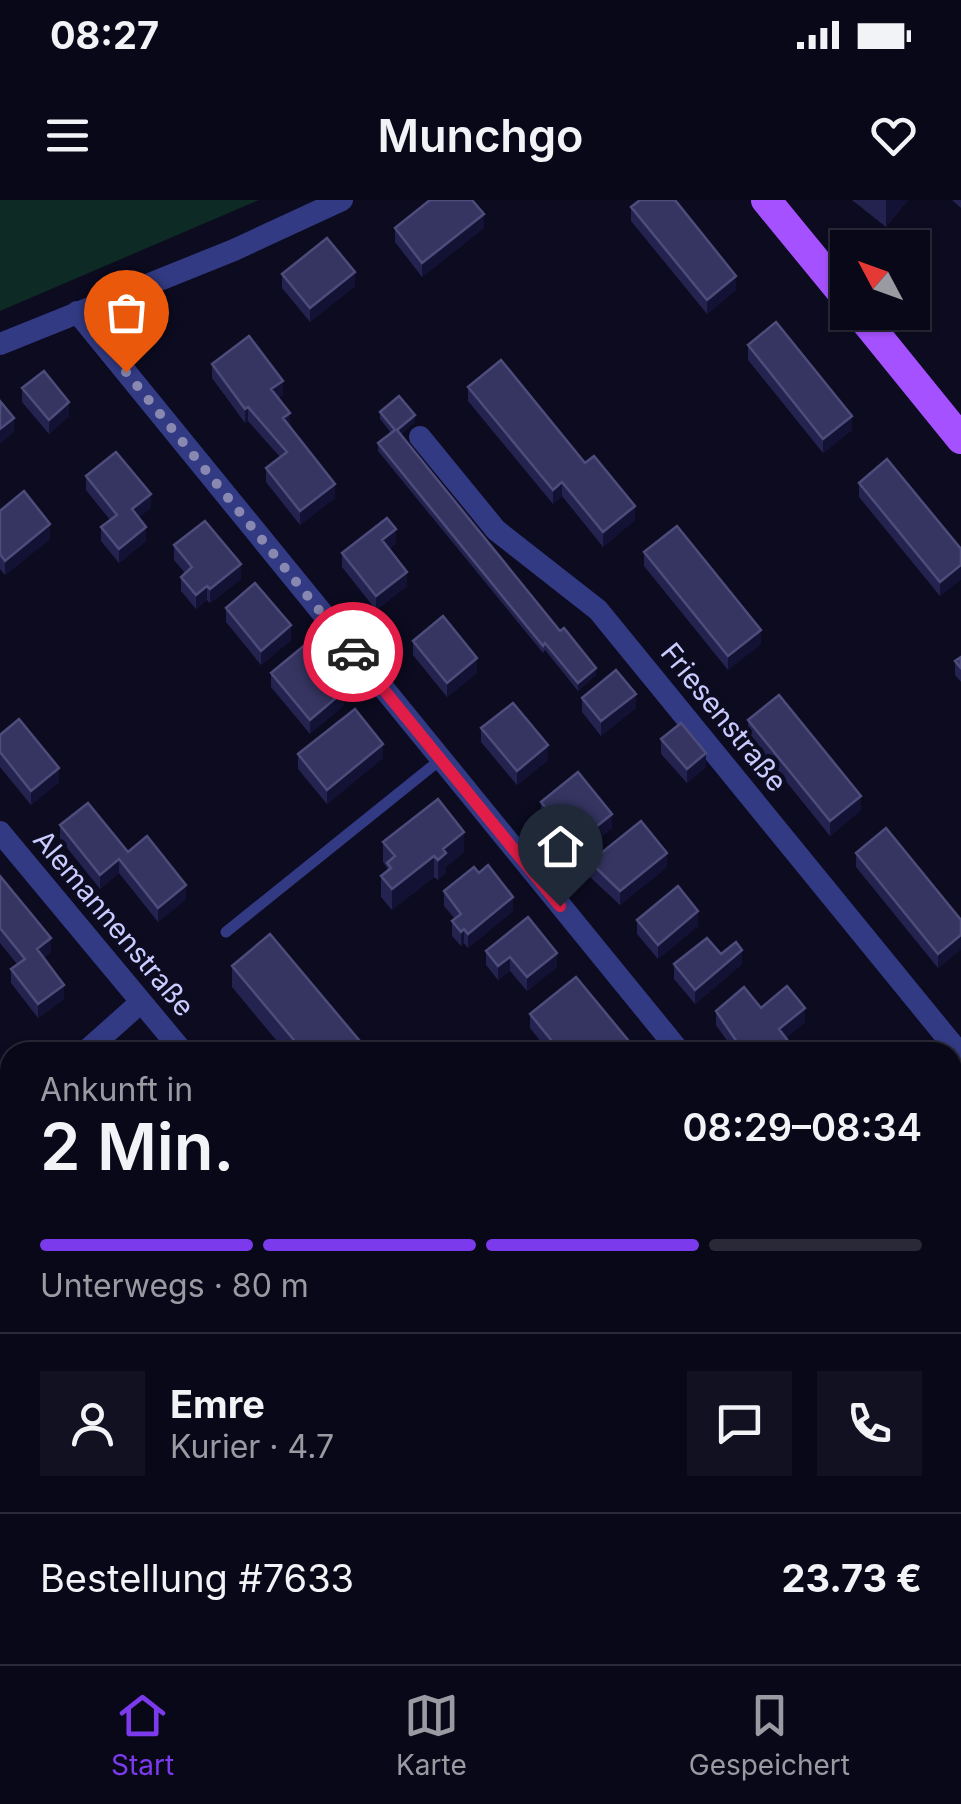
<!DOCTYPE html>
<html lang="de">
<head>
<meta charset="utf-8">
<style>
	body { margin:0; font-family:Inter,sans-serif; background:#121121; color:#f1f3f6; height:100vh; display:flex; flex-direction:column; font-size:38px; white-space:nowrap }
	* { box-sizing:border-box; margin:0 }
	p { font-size:32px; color:#999aa2 }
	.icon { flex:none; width:55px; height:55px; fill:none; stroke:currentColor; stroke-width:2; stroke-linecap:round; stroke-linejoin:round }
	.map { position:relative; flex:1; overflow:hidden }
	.side { position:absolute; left:0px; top:842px; width:962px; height:622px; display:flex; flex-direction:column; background:#090818; border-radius:30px 30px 0 0; box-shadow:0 2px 8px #0004,0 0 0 2px #292937 }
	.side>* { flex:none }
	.needle { width:65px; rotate:311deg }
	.fabs { position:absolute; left:830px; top:30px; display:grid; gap:20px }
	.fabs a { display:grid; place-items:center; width:100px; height:100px; border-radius:0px; background:#090818; box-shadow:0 2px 8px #0004,0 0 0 2px #292937; font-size:50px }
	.pin { position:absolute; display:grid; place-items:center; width:85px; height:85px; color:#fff; margin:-102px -42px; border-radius:50% 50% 50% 0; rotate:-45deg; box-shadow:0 0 10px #0007 }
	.pin .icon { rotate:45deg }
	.courier { position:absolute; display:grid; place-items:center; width:100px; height:100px; margin:-50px; border:8px solid #e11d48; border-radius:50%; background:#fff; color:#222; box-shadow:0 2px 12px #0007 }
	.headline em { font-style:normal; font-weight:600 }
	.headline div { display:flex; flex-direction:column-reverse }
	.headline { display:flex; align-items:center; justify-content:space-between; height:170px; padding:0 40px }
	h1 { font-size:65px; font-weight:600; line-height:75px }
	.bar { display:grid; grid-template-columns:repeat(4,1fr); gap:15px 10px; align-content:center; height:120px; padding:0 40px }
	.bar i { height:12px; border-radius:8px; background:#292937 }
	.bar .on { background:#7c3aed }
	.bar p { grid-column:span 4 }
	.line { display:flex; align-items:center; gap:25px; padding:0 40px; border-top:2px solid #292937 }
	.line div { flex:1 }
	.round { display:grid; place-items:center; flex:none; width:105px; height:105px; border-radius:0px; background:#121121 }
	.status { display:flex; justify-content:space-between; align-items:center; height:70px; padding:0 50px; background:#090818; direction:ltr }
	.status svg { height:28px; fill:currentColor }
	header { display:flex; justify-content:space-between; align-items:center; height:130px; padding:0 40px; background:#090818; font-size:45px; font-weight:600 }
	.tabs { display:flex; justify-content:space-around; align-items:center; height:140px; border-top:2px solid #292937; background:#090818; font-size:28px; color:#999aa2 }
	.tabs a { display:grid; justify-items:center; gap:5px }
	.tabs .on { color:#7c3aed }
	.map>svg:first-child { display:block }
	.green { fill:#0e2a25 }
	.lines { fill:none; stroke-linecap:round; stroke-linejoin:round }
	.lane { stroke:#323a83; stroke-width:11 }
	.street { stroke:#323a83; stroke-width:22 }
	.primary { stroke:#a651ff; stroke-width:30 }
	.wall { fill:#24234f }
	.shaded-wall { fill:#131234 }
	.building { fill:#363562; stroke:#4d4c7b; stroke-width:2.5 }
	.done { stroke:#8888b1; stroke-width:10; stroke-dasharray:0 18 }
	.route { stroke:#e11d48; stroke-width:12 }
	.labels { text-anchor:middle; stroke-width:9; stroke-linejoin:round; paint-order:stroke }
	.street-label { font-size:28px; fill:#cacbff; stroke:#0c0b20 }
</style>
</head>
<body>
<div class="status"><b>08:27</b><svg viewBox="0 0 49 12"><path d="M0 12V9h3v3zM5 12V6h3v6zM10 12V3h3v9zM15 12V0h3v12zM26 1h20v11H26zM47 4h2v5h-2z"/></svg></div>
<header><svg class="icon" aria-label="menu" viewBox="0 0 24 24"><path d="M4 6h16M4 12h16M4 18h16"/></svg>Munchgo<svg class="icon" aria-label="heart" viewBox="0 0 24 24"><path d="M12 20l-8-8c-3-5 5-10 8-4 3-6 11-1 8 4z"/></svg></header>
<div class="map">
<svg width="961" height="1464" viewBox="0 0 961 1464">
	<rect width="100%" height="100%" fill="#0c0b20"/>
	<path class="green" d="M0,0H259L0,111Z
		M10,1258V1455H303L313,1464H0V1271Z"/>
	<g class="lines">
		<path class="lane" d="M226,732L440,560"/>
		<path class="street" d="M77,112L680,852
			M0,144L234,50L342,0
			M420,237L496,330L598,410L961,855
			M0,632L183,852
			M85,852L140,803
			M0,930L10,921
			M952,1031L961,1024
			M952,1184L961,1194
			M810,1455L819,1464
			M463,1464L471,1455"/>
		<path class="primary" d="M766,0L848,100
			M858,112L961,239"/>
	</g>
	<path class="wall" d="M852,0H908L886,27Z
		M952,0H961V8Z
		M631,7L736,90L707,114L631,21Z
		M395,28H484L422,77L395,42Z
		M282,74L355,86L310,122L282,88Z
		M748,145L852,230L823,253L748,160Z
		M212,164L283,195L278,198L290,227L335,298L300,325L266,282V268L280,257L248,221L245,223L212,178Z
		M468,187L585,263L635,320L603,347L562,296L553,304L468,201Z
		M22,188L69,216L49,234L22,202Z
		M380,212L415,222L400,235L596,475L578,491L545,450L543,453L378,251V243L391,233L380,219Z
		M86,276L151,308L139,317L146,341L119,363L101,341V327L110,320L86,290Z
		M859,283L961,349V379L940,396L859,297Z
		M0,311L50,339L5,375L0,369Z
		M396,343L389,349L407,386L376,410L342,367V353Z
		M174,345L241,379L210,403L207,400L196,409L181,391V377L185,373L174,360Z
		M644,352L761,444L728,470L644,366Z
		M226,408L291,440L261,465L226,422Z
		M413,441L477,473L447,497L413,455Z
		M961,457V482L955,475V461Z
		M271,473L344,505L310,534L271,487Z
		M582,498L636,508L601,536L582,512Z
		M748,520L861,610L830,636L748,534Z
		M481,528L548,560L517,585L481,542Z
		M0,535L59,582L31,605L0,567Z
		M661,539L706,567L687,583L661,554Z
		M298,554L383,558L327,604L298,569Z
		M541,602L612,628L575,658L541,617Z
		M60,625L128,652L186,699L158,722L119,673L100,689L60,639Z
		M383,642L464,652L446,667V673L438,680L434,677L392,710L381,697V676L387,671V668L383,662Z
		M856,653L961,720V749L938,768L856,667Z
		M590,662L667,667L620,705L590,677Z
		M0,676L51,752L44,758L64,799L38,818L11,783V769L17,764L0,743Z
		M444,691L513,711L468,748L464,743L461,746L452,736V721L455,719L444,706Z
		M637,720L698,726L658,759L637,734Z
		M486,751L557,767L527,791L510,771L498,780L486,765Z
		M721,754L742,764L695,804L674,779V764Z
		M232,766L364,852H286L232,787Z
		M761,808L805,822L786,838L795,852H735L716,825V811Z
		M530,814L633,852H549L530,828Z
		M303,1455H332L334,1456V1464H313Z
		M526,1455H571L562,1464H535Z"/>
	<path class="shaded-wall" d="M887,0H908L886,27V1Z
		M484,14V28L422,77V63Z
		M355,72V86L310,122V108Z
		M736,76V90L707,114V100Z
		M283,181V195L271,204V189Z
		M69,202V216L49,234V220Z
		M248,207V221L245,223V209Z
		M290,213V227L283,218Z
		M415,215V222L397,238V230Z
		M852,216V230L823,253V239Z
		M14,218V232L0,244V229Z
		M562,282V296L553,304V290Z
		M335,284V298L300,325V311Z
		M151,294V308L132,323V309Z
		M635,306V320L603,347V332Z
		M50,324V339L5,375V361Z
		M146,327V341L119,363V349Z
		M396,329V343L382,354V340Z
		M241,364V379L210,403V389Z
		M961,365V379L940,396V382Z
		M407,372V386L376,410V396Z
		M207,386V400L196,409V395Z
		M291,425V440L261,465V451Z
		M761,430V444L728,470V456Z
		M477,458V473L447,497V483Z
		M596,468V475L578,491V483Z
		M344,491V505L310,534V520Z
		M636,494V508L601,536V521Z
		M383,544V558L327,604V590Z
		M548,545V560L517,585V571Z
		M706,553V567L687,583V569Z
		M59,568V582L31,605V591Z
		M861,596V610L830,636V621Z
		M612,614V628L575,658V644Z
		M464,632V652L446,667V673L438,680V660L443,649Z
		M667,653V667L620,705V691Z
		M434,656V677L392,710V689Z
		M119,659V673L100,689V675Z
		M186,685V699L158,722V708Z
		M513,697V711L468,748V734Z
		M698,711V726L658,759V745Z
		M464,729V743L461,746V732Z
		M961,735V749L938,768V754Z
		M51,738V752L37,764V749Z
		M742,750V764L695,804V790Z
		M557,753V767L527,791V777Z
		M510,757V771L498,780V766Z
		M64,785V799L38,818V804Z
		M805,808V822L779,844V829Z
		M10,1038V1052L0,1065V1051Z
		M961,1108V1123L953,1129V1115Z
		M961,1283V1298L952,1305V1291Z
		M405,1455H415L409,1464H398Z
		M557,1455H571L562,1464H548Z"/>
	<path class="building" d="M430,0H472L484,14L422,63L395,28Z
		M640,0H675L736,76L707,100L631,7Z
		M327,38L355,72L310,108L282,74Z
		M776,122L852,216L823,239L748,145Z
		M249,136L283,181L271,189L290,213L283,218L335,284L300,311L266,268L287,252L248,207L245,209L212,164Z
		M501,160L585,263L594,256L635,306L603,332L562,282L553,290L468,187Z
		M44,171L69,202L49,220L22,188Z
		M399,196L415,215L397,230L560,431L564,428L596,468L578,483L545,443L543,446L378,243L395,230L380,212Z
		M0,201L14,218L0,229Z
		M116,252L151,294L132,309L146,327L119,349L101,327L117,315L86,276Z
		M887,259L961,349V365L940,382L859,283Z
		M24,291L50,324L5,361L0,354V311Z
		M387,318L396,329L382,340L407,372L376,396L342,353Z
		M205,321L241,364L210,389L207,386L196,395L181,377L192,367L174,345Z
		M677,326L761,430L728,456L644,352Z
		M255,383L291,425L261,451L226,408Z
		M443,416L477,458L447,483L413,441Z
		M306,444L344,491L310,520L271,473Z
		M961,457V468L955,461Z
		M616,470L636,494L601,521L582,498Z
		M779,495L861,596L830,621L748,520Z
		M513,503L548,545L517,571L481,528Z
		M355,509L383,544L327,590L298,554Z
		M19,519L59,568L31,591L0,552V535Z
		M681,523L706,553L687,569L661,539Z
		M578,572L612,614L575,644L541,602Z
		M438,599L464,632L443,649L446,653L438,660L434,656L392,689L381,676L391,668L387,663L395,656L383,642Z
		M88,603L128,652L147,636L186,685L158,708L119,659L100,675L60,625Z
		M641,621L667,653L620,691L590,662Z
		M886,628L961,720V735L938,754L856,653Z
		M488,665L513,697L468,734L464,729L461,732L452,721L461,714L444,691L474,667L479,673Z
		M0,676L51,738L37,749L64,785L38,804L11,769L25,759L0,728Z
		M678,686L698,711L658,745L637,720Z
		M528,717L557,753L527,777L510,757L498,766L486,751Z
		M270,734L364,846L355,852H304L232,766Z
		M707,738L721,754L736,742L742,750L695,790L674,764Z
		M576,777L633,846L626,852H561L530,814Z
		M787,786L805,808L779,829L795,850L792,852H746L739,845L716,811L744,787L761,808Z
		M10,973V1038L0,1051V986Z
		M961,1054V1108L953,1115L952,1061Z
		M952,1242L961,1252V1283L952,1291Z
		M961,1432V1464H935L943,1455H952V1443Z
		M311,1455H332L334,1456L327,1464H322Z
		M354,1455H405L398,1464H354L350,1461Z
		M540,1455H557L548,1463Z
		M726,1455H767L770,1458L764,1464H716Z"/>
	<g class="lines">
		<path class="done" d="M126,172L353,452"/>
		<path class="route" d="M353,452L560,706"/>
	</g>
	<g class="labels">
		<g class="street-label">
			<text transform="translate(724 517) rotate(51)" y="10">Friesenstraße</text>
			<text transform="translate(114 723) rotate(50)" y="10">Alemannenstraße</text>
		</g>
	</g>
</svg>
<div class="fabs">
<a><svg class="needle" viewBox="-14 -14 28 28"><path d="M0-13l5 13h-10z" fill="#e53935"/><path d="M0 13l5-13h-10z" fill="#999aa2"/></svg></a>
</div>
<div class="pin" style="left:126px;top:172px;background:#ea580c"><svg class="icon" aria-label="bag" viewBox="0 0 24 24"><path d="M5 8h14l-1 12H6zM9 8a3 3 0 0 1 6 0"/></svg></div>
<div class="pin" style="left:560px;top:706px;background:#1f2937"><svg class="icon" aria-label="home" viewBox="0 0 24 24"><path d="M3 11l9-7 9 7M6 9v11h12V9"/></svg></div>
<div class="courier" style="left:353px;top:452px"><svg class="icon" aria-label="car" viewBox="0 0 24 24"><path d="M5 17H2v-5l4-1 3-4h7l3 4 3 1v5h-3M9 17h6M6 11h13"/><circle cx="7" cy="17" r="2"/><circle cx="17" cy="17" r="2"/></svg></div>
<section class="side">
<div class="headline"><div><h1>2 Min.</h1><p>Ankunft in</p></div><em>08:29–08:34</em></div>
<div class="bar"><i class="on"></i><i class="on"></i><i class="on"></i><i></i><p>Unterwegs · 80 m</p></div>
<div class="line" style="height:180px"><a class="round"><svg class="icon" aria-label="person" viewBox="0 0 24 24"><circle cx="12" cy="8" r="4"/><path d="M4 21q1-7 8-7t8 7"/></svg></a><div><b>Emre</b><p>Kurier · 4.7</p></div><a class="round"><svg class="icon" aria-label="chat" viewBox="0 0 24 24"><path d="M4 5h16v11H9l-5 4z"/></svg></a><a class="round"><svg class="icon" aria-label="phone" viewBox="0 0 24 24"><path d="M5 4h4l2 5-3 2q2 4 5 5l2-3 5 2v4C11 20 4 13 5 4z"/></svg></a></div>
<div class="line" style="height:130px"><div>Bestellung #7633</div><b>23.73 €</b></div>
</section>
</div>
<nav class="tabs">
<a class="on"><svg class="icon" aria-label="home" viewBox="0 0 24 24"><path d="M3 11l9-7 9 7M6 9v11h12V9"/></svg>Start</a>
<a><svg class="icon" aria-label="map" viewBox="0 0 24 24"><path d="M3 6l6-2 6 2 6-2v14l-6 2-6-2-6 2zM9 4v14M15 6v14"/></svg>Karte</a>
<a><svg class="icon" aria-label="saved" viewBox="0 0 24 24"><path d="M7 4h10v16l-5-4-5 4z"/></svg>Gespeichert</a>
</nav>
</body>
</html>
